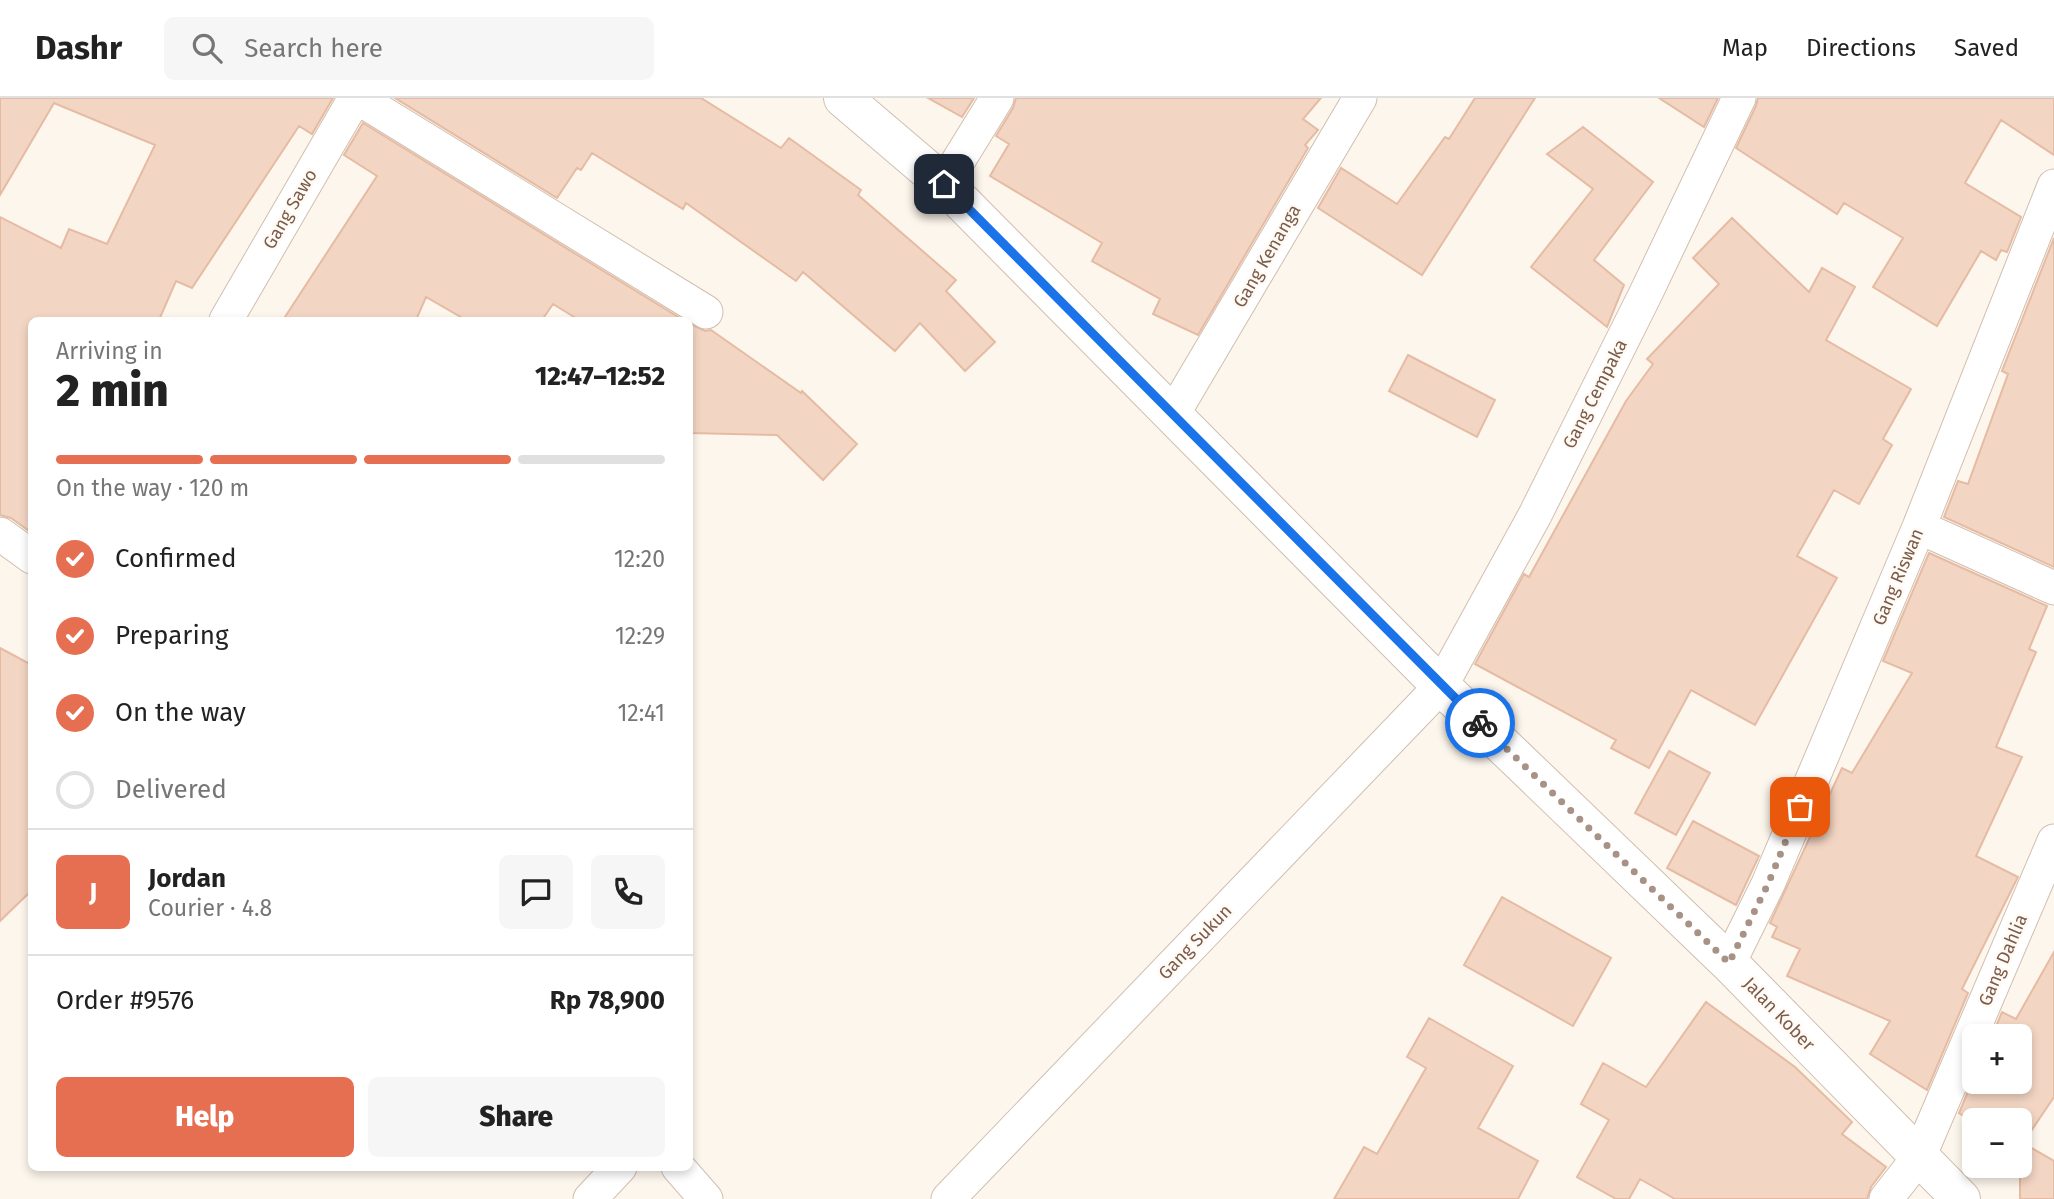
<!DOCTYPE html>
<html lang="en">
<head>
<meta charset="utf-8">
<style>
	body { margin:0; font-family:"Fira Sans",sans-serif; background:#f6f6f6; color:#222; height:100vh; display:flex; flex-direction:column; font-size:26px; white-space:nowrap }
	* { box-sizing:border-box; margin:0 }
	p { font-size:23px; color:#767676 }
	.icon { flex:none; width:38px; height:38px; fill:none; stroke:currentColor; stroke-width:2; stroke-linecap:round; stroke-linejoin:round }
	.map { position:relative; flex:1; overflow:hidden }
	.side { position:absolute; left:28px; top:219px; width:665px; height:854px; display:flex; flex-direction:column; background:#fff; border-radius:10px; box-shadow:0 4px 10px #0003 }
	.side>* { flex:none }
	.tools { position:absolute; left:1962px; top:926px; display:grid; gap:14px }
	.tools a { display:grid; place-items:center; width:70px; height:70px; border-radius:10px; background:#fff; box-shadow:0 4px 10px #0003; font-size:35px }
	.pin { position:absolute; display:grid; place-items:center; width:60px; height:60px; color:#fff; margin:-30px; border-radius:14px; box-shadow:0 4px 10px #0006 }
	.courier { position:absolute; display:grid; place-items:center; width:70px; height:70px; margin:-35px; border:5px solid #1a73e8; border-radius:50%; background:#fff; color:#222; box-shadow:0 2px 9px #0007 }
	.overview em { font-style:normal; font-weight:800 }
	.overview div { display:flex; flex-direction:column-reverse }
	.overview { display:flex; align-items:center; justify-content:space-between; height:119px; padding:0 28px }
	h1 { font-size:46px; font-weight:800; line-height:52px }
	.bar { display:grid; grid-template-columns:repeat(4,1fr); gap:10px 7px; align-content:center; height:84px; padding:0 28px }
	.bar i { height:9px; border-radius:5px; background:#e0e0e0 }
	.bar .selected { background:#e76f51 }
	.bar p { grid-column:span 4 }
	.line { display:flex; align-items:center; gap:18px; padding:0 28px; border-top:2px solid #e0e0e0 }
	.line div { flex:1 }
	.round { display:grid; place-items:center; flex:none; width:74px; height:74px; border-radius:10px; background:#f6f6f6 }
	ol { padding:0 28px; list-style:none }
	li { display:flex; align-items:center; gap:21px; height:77px }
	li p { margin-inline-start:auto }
	li .icon { padding:7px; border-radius:50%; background:#e76f51; color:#fff; stroke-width:4 }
	li:last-child { color:#767676 }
	li i { width:38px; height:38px; border:4px solid #e0e0e0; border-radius:50% }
	.primary-button { display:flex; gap:14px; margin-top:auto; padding:14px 28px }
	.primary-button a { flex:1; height:80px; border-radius:10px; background:#e76f51; color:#fff; font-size:28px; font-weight:800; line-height:80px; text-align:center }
	.primary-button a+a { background:#f6f6f6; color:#222 }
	header { display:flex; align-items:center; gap:42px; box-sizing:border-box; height:98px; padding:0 35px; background:#fff; border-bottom:2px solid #e0e0e0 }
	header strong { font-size:33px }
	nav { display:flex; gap:38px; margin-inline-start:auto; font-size:24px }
	.search { width:490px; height:63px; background:#f6f6f6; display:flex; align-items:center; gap:18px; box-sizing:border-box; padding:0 24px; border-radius:10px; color:#767676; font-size:26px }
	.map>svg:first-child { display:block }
	.building { fill:#f3d5c3; stroke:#e6bba3; stroke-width:2 }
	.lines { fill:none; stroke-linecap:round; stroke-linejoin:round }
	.minor-casing { stroke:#d1beb0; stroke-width:35 }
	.tertiary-casing { stroke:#d1beb0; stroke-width:40 }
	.minor { stroke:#fff; stroke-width:33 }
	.tertiary { stroke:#fff; stroke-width:38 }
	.done { stroke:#a89285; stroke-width:7; stroke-dasharray:0 12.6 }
	.route { stroke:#1a73e8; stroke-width:9 }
	.labels { text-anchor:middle; stroke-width:5; stroke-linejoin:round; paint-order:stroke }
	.street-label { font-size:18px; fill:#7a5c4d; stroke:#fffaf3 }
</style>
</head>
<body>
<header>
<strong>Dashr</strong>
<div class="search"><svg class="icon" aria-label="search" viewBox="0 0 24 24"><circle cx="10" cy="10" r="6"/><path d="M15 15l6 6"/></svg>Search here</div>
<nav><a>Map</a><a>Directions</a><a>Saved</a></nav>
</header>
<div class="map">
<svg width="2054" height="1101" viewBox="0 0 2054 1101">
	<rect width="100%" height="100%" fill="#fdf6ec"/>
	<path class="building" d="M0,0H333L312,36L299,28L192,190L176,183L159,222H32V435L11,420L0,417V119L61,150L69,131L107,146L155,47L54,5L0,97Z
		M395,0H701L781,50L789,40L861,92L858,97L956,182L946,193L995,244L965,273L920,225L895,253L803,174L796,183L686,105L683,111L592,55L581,72L577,70L557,100Z
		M928,0H974L962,19Z
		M1016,0H1321L1303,21L1318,32L1305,47L1308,50L1198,237L1153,216L1160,201L1092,163L1102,145L990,78L1009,46L996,38L1013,10Z
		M1475,0H1535L1422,177L1318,110L1341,70L1397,106L1445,39L1449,41Z
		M1659,0H1718L1704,29Z
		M1758,0H2054V57L2001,22L1965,85L2021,119L2007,154L2001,152L1996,162L1981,153L1937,228L1873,189L1903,140L1844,105L1837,116L1736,50L1756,8Z
		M363,25L683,222H579L553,206L542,222H466L426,199L416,222H283L377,78L344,57Z
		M1583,29L1653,84L1594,162L1624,187L1607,229L1531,169L1593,91L1547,56Z
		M1732,120L1809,194L1822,170L1855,189L1826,242L1911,291L1883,341L1892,347L1859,406L1834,392L1797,458L1837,480L1755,627L1691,592L1649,670L1611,650L1616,642L1475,566L1524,476L1529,479L1626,303L1653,266L1647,261L1719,186L1693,160Z
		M2054,140V469L1944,419L1958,383L1968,386L2008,276L2002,273Z
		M690,226L705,233L711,232L801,295L802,293L857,346L823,382L777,337L690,335Z
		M1408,257L1495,302L1477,339L1389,293Z
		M1929,455L2047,508L2029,551L2036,554L1996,649L2022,659L1976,758L2018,779L1962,891L1968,895L1927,992L1870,956L1890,923L1787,878L1800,851L1772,839L1777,829L1770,825L1842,670L1852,675L1912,575L1883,563Z
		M0,550L32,567V792L0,823Z
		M1669,653L1710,675L1676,737L1635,715Z
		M1693,723L1759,758L1736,807L1667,770Z
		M1502,799L1611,860L1573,928L1464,867Z
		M2054,854V999L2023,1045L2054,1063V1101H2020V1022H1974V1025L1959,1015L1974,979V984H2020V938H1992L2002,914L2016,921Z
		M1706,904L1795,969L1852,1024L1842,1036L1886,1069L1871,1089L1867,1101H1675L1640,1081L1629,1101H1616L1577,1079L1609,1022L1581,1006L1603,965L1646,989Z
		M1429,920L1513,968L1478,1030L1538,1063L1518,1101H1334L1364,1049L1377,1056L1426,970L1407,959Z"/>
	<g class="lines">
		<g class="minor-casing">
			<path id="minor" d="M358,0L706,214
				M944,86L997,0
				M226,222L355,0
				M1173,316L1360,0
				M1919,429L2054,490
				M0,436L32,459
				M1729,865L1768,786L1919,429L2054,88
				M678,1069L706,1101
				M590,1101L620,1069
				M948,1101L1441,588L1535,417L1645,197L1739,0
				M1886,1101L1919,1059L2054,743"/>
		</g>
		<g class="tertiary-casing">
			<path id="tertiary" d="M843,0L944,86L1441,588L1729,865L1961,1101"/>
		</g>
		<use href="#minor" class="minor"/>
		<use href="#tertiary" class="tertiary"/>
	</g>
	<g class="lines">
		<path class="done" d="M1480,625L1729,865L1768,786L1800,709"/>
		<path class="route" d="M944,86L1480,625"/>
	</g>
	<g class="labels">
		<g class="street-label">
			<text transform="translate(290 111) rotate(-60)" y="6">Gang Sawo</text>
			<text transform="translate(1267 158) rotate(-60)" y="6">Gang Kenanga</text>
			<text transform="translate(1595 296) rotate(-63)" y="6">Gang Cempaka</text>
			<text transform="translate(1898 479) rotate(-67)" y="6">Gang Riswan</text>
			<text transform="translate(1195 844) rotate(-46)" y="6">Gang Sukun</text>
			<text transform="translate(2003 862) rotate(-67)" y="6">Gang Dahlia</text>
			<text transform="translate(1779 916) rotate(46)" y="6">Jalan Kober</text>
		</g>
	</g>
</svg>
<div class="tools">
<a>+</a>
<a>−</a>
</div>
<div class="pin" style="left:1800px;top:709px;background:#ea580c"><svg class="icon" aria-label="bag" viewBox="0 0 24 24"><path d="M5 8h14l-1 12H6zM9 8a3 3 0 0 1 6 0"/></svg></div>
<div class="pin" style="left:944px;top:86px;background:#1f2937"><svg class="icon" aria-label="home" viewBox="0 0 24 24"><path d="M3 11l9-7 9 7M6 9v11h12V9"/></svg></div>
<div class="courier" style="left:1480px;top:625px"><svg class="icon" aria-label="bike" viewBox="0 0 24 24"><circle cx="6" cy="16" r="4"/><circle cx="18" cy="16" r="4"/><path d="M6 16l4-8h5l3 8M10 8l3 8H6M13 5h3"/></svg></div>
<section class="side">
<div class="overview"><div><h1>2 min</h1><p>Arriving in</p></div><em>12:47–12:52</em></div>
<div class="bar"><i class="selected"></i><i class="selected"></i><i class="selected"></i><i></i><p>On the way · 120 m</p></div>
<ol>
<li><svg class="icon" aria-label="check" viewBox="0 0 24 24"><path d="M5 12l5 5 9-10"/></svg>Confirmed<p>12:20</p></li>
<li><svg class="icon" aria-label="check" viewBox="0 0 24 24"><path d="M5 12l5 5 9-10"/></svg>Preparing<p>12:29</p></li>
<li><svg class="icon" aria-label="check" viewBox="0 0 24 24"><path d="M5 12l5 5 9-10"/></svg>On the way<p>12:41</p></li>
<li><i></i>Delivered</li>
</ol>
<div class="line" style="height:126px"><b class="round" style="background:#e76f51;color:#fff">J</b><div><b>Jordan</b><p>Courier · 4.8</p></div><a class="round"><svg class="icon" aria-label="chat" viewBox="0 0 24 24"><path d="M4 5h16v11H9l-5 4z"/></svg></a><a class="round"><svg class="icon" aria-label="phone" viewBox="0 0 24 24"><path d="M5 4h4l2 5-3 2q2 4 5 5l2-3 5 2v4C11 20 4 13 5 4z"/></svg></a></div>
<div class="line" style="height:91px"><div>Order #9576</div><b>Rp 78,900</b></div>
<div class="primary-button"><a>Help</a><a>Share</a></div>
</section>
</div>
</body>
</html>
